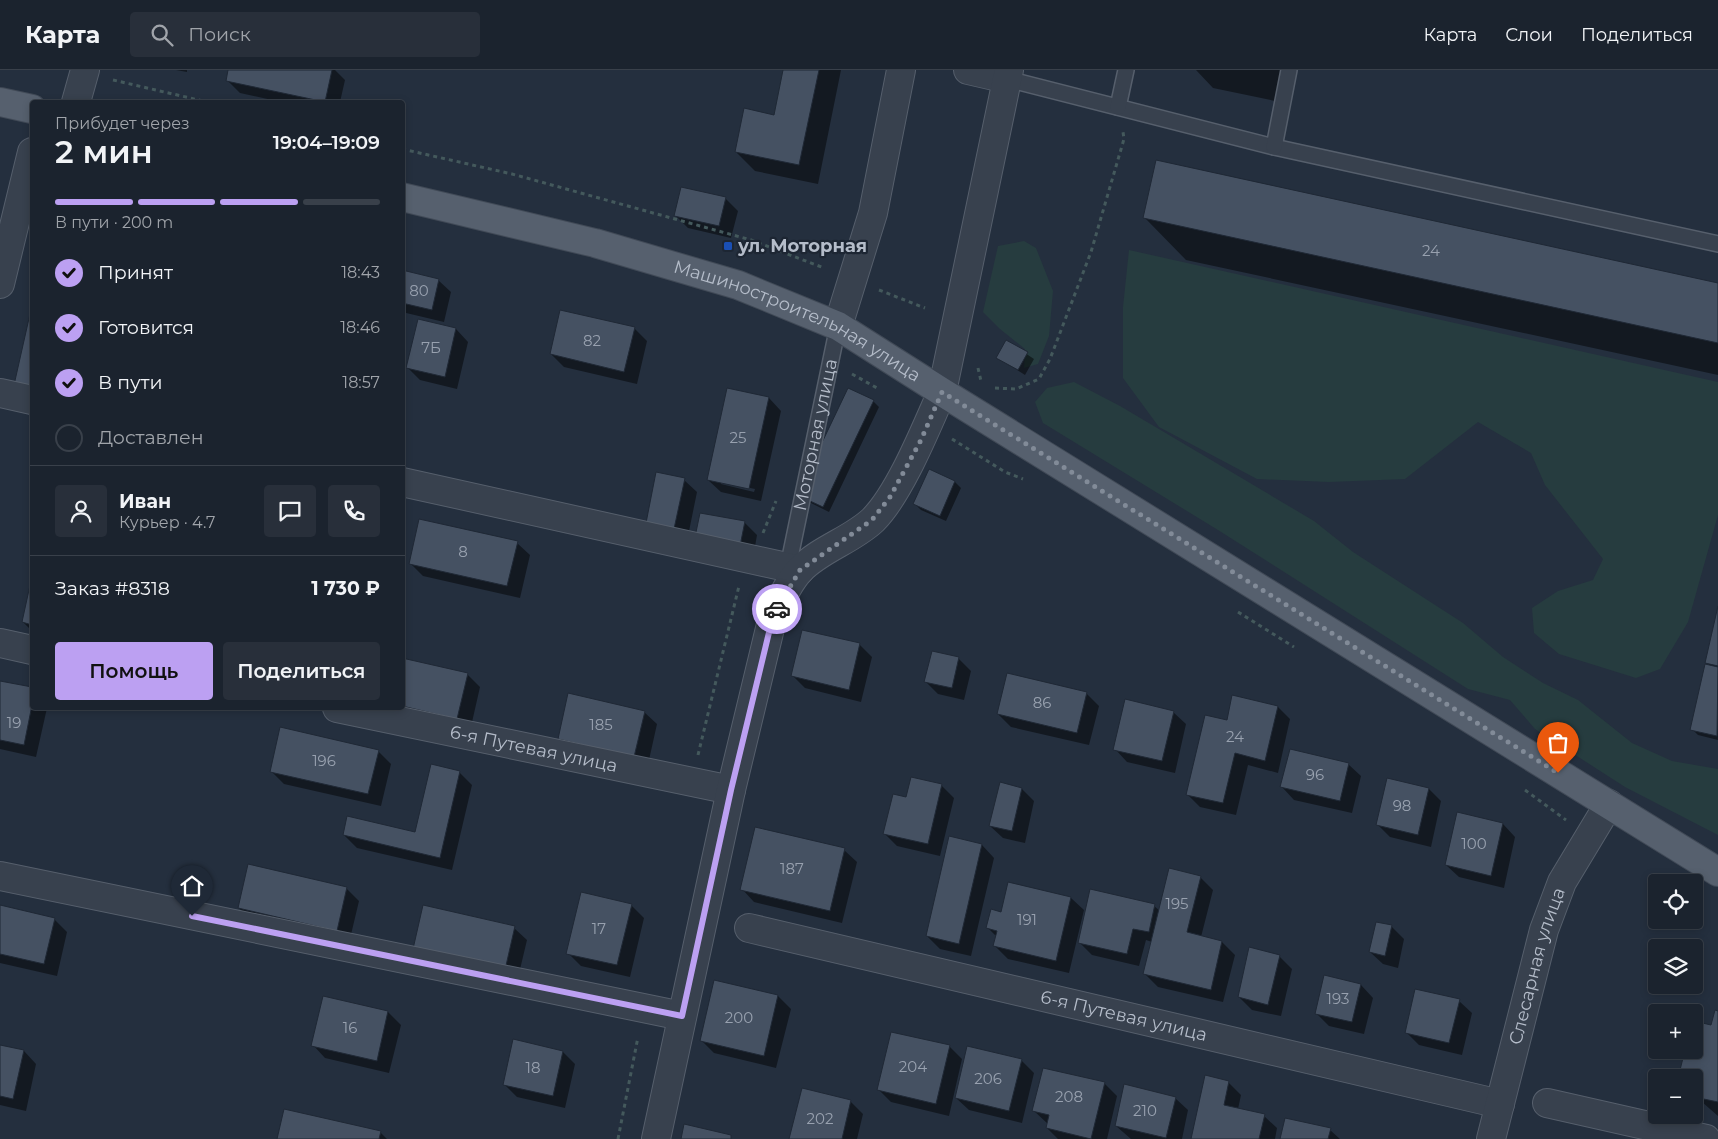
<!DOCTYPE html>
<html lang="ru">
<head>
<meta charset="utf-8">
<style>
	body { margin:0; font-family:Montserrat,sans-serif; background:#282f3a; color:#f1f3f6; height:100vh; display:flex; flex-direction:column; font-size:19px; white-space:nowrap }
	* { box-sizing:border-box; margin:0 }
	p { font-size:16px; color:#a0a4aa }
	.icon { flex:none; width:28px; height:28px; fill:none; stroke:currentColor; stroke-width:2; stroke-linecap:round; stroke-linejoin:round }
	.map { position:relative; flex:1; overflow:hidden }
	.details { position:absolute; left:30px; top:30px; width:375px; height:610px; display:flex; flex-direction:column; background:#1b232e; border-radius:5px; box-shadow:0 2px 8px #0003,0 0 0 1px #39404a }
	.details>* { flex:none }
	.fabs { position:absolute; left:1648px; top:804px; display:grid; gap:10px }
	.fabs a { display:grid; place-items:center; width:55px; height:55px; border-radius:5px; background:#1b232e; box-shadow:0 2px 8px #0003,0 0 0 1px #39404a; font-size:25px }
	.pin { position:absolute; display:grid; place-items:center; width:42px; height:42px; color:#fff; margin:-51px -21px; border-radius:50% 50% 50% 0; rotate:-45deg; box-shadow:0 0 5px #0007 }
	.pin .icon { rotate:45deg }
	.courier { position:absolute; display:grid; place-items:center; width:50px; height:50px; margin:-25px; border:4px solid #bca0f2; border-radius:50%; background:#fff; color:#222; box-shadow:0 1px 6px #0007 }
	.overview em { font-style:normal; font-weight:600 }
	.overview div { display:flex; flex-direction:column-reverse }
	.overview { display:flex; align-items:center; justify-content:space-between; height:85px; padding:0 25px }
	h1 { font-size:32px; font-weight:600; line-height:38px }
	.bar { display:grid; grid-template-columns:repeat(4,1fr); gap:8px 5px; align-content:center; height:60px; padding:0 25px }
	.bar i { height:6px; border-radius:4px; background:#39404a }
	.bar .current { background:#bca0f2 }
	.bar p { grid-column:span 4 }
	.line { display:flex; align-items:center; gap:12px; padding:0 25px; border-top:1px solid #39404a }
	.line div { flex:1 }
	.round { display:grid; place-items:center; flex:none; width:52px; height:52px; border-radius:5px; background:#282f3a }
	ol { padding:0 25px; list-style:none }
	li { display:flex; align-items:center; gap:15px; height:55px }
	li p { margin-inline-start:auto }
	li .icon { padding:5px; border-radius:50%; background:#bca0f2; color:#111; stroke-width:4 }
	li:last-child { color:#a0a4aa }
	li i { width:28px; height:28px; border:2px solid #39404a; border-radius:50% }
	.cta { display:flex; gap:10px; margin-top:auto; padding:10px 25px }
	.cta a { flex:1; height:58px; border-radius:5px; background:#bca0f2; color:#111; font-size:20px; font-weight:600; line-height:58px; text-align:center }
	.cta a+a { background:#282f3a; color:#f1f3f6 }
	header { display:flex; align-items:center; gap:30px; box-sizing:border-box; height:70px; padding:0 25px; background:#1b232e; border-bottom:1px solid #39404a }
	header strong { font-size:24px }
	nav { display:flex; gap:28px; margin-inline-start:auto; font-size:18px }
	.search { width:350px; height:45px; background:#282f3a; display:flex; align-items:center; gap:12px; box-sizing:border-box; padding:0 18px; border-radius:5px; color:#a0a4aa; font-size:19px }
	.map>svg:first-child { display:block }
	.green { fill:#263c3f }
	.shadow { fill:#0007; fill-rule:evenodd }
	.building { fill:#455162; stroke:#1f2835 }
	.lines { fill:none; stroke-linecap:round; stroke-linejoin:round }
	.lane-casing { stroke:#565f6c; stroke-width:18 }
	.street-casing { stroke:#565f6c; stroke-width:30 }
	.primary-casing { stroke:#414a57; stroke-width:30 }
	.path { stroke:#44595c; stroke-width:3; stroke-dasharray:4 4; stroke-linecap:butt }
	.lane { stroke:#38414e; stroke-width:15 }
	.street { stroke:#38414e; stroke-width:28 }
	.primary { stroke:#56606e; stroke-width:28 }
	.done { stroke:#828b98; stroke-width:5; stroke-dasharray:0 9 }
	.route { stroke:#bca0f2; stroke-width:6 }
	.transit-dot { fill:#1a4fb4; stroke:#1d2633; stroke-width:2 }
	.labels { text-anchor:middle; stroke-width:4.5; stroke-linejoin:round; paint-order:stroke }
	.number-label { font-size:15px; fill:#98a1af }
	.poi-label { font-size:18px; font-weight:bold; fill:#b4bcc9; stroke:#1d2633; text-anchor:start }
	.street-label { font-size:18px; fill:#b4bcc9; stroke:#1d2633 }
</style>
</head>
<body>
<header>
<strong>Карта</strong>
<div class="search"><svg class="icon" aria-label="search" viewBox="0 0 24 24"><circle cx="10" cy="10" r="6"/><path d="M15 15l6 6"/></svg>Поиск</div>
<nav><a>Карта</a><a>Слои</a><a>Поделиться</a></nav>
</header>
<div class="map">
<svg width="1718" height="1069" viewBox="0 0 1718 1069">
	<rect width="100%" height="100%" fill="#242f3e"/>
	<path class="green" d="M1024,171L1036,178L1053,221L1049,266L1038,294L1024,298L1025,279L1000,259L983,242L998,176Z
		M1129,180L1718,312V445L1688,552L1660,599L1636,608L1559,584L1534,563L1532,538L1558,521L1593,510L1603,489L1545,415L1531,383L1478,352L1405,409L1329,412L1257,409L1159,357L1123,308V237Z
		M1074,312L1120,336L1314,451L1353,482L1463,553L1503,587L1543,613L1578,630L1632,673L1672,691L1718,699V765L1625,717L1535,659L1510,630L1468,619L1218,460L1043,353L1035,332L1047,318Z"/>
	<path class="shadow" d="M176,0H187V2Z
		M230,0H335L345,10L340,32H281L240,23L227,10Z
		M784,0H841L818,114L755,101L736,82L775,46Z
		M1196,0H1282L1275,31L1213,18Z
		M725,128L738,141L731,168L688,158L675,145Z
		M1145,148L1718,214V305L1186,190Z
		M402,201L438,210L451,222L444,252L402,242Z
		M32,241V332L16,315Z
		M634,258L647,271L637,314L564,297L551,284Z
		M456,259L468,272L457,319L420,310L408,298Z
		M1007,271L1034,289L1025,305L998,288Z
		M769,328L781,341L761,431L721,422L708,410ZM721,412L755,419L754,422L721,414Z
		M873,331L879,337L829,442L805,430Z
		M684,410L697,422L687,471L647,453Z
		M955,412L961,418L946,451L921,440L915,434Z
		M744,452L757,465L753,488L709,479Z
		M517,473L530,485L520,528L423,506L410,493Z
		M32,511V561L23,552Z
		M1718,542V670L1698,665L1692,659L1711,597L1707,592Z
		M859,574L872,587L861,632L805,618L793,606Z
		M958,588L971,601L964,630L938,624L925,611Z
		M402,589L467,604L480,617L470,661L387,638H402Z
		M0,612L32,619V638H47L36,687L0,679Z
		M1086,623L1099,636L1089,675L1011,657L998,644Z
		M1278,637L1290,649L1278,703L1248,695L1236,745L1200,737L1187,724L1228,652Z
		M644,642L657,654L647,699L572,682L559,669Z
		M1173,642L1186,654L1175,703L1127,692L1115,679Z
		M378,681L391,694L381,736L284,714L271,701Z
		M1348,694L1361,706L1352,743L1294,730L1282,717Z
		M459,702L472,715L452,800L357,778L344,765L416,764Z
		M941,715L954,728L940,786L897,776L885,764L907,729Z
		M1022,719L1034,731L1025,773L1003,768L990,756Z
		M1429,719L1441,731L1431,777L1390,767L1377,754Z
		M1503,754L1515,767L1504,818L1459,807L1446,795Z
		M982,775L994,788L971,886L940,879L927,866Z
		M844,780L857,792L842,853L754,832L742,819Z
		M1200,807L1213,820L1201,867L1222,872L1235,885L1223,932L1158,917L1145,904L1152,872L1146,870L1139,896L1092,885L1079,872L1154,836L1160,841Z
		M1009,813L1071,828L1084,840L1069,903L1008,889L995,876L997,867L988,858L1002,843Z
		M346,818L359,831L349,873L252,851L239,838Z
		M631,835L644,848L630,907L581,896L568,883Z
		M0,837L54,849L67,862L57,906L0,893Z
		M1377,853L1392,857L1404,869L1398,898L1383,894L1370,882Z
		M514,858L527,870L517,912L427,891Z
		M1279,886L1292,899L1281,946L1252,940L1239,927Z
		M715,911L778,926L791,939L776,998L714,983L701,970Z
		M1361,915L1373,928L1364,964L1329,956L1317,944Z
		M324,927L388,942L401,955L389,1003L325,988L313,975Z
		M1459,931L1472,943L1462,985L1419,975L1406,962Z
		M1718,942V1046L1694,1025V1008L1686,980H1694V952L1712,957Z
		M0,976L24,981L36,994L26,1041L0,1035Z
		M949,976L962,989L949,1046L891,1032L878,1019Z
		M563,982L575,994L565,1038L517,1027L504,1014Z
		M1021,990L1034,1003L1022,1053L969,1040L956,1028Z
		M1228,1012L1241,1025L1238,1039L1264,1046L1277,1058L1275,1069H1192Z
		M1104,1013L1117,1026L1107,1069H1058L1047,1058L1048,1054L1034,1041Z
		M1175,1028L1188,1040L1182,1069H1131L1116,1056Z
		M850,1031L863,1044L857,1069H791Z
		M1330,1060L1340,1069H1281Z
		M380,1062L387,1069H278Z"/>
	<path class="building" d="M228,0H332L325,32L226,11Z
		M783,0H819L799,95L735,82L744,38L774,45Z
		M1156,90L1718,213V273L1143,148Z
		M681,117L726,127L719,156L674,146Z
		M402,200L439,209L432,240L402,233Z
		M32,235V319L14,315Z
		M560,240L635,257L624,302L550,284Z
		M418,249L456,258L445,307L406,298Z
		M1006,270L1028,282L1018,300L996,288Z
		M727,318L769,327L749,419L707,410Z
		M848,318L874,330L823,437L797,425Z
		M929,399L955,411L940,446L913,434Z
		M656,402L685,408L674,459L646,453Z
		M700,443L745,451L740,476L695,467Z
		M419,449L518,471L507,516L409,494Z
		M32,506V555L22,552Z
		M1718,536V596L1705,593Z
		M802,560L860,573L849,620L791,606Z
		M932,581L959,587L952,618L924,612Z
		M402,588L468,603L457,649L402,636Z
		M1705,594L1718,597L1717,666L1690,660Z
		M1007,603L1087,622L1077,663L997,644Z
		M0,611L32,617V635L24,675L0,670Z
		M568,623L645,641L634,687L558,669Z
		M1232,625L1278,636L1265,691L1235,683L1223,733L1186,725L1205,645L1227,650Z
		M1125,629L1174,641L1162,691L1113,680Z
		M280,657L379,680L368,724L270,702Z
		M1290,679L1349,693L1340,731L1280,717Z
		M431,694L460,701L440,788L343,765L347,746L415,762Z
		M911,707L942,714L928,774L883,764L893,724L906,727Z
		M1387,708L1429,718L1418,765L1376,755Z
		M1000,712L1022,718L1012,761L989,756Z
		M1457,742L1503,753L1491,806L1445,795Z
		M755,757L845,778L830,841L740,820Z
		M949,766L982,774L959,874L926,866Z
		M248,794L347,817L337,861L238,838Z
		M1169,798L1201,806L1187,862L1222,871L1211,920L1143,904Z
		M1008,812L1071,827L1056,891L993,876L997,861L986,858L991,839L1001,842Z
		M1090,819L1155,834L1149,862L1133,859L1127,884L1078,873Z
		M581,822L632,834L617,895L566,884Z
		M0,835L55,848L44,894L0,884Z
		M423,835L515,856L505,900L413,879Z
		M1376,852L1392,855L1385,886L1369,882Z
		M1249,877L1280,885L1268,935L1238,927Z
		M1324,905L1361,914L1352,952L1315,944Z
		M714,910L778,925L764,986L700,971Z
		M1415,919L1460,929L1449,973L1405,963Z
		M323,926L388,941L377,991L311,976Z
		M1715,940L1718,941V1032L1694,1027L1697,1015L1694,1014V1008H1678L1685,980H1694V951L1711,955Z
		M891,962L950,975L936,1034L877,1020Z
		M513,969L563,981L553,1026L503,1015Z
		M0,975L24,980L13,1029L0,1026Z
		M967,976L1022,989L1009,1041L955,1028Z
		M1043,998L1105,1012L1091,1069L1046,1058L1049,1045L1032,1041Z
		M1205,1005L1229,1011L1224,1035L1265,1044L1259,1069H1191Z
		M1124,1014L1176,1027L1166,1068L1115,1056Z
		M802,1018L851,1030L842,1069H789Z
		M284,1039L381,1061L379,1069H277Z
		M1285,1048L1331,1058L1328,1069H1280Z
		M684,1054L731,1065V1069H681Z"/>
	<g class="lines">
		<g class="lane-casing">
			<g id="lane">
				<path d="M1007,9L1274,77L1718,174"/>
				<path d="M1118,37L1126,0"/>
				<path d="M1274,77L1289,0"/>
				<path id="s1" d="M788,497L838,256"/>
			</g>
		</g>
		<g class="street-casing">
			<g id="street">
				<path d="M968,0L1007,9"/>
				<path d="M76,32L85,0"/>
				<path d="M0,214L32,82"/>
				<path d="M838,256L873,143L901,0"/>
				<path d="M0,323L32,330"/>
				<path d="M402,412L800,500"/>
				<path d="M0,573L32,580"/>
				<path id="s2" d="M337,638L731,720"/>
				<path d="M0,806L682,946"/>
				<path id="s3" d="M749,858L1500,1034"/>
				<path d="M1547,1033L1706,1069"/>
				<path d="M656,1069L731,720L772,550C780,533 787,514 800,500C820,479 852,470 873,450C900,423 926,358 942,322L1009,0"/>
				<path id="s4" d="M1491,1069L1544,860L1562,812L1609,734"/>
			</g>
		</g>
		<g class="primary-casing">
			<g id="primary">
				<path d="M0,32L32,39"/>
				<path id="s5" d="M402,127L595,173L738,215L838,256L942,322L1718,802"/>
			</g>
		</g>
		<path class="path" d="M113,10L207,32
			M402,79L512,104L751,170L824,198
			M879,220L925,238
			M978,298L981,311
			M852,304L877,318
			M995,318L1016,319L1039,309L1050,289L1091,182L1124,69L1123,62
			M952,369L1005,402L1023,409
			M763,463L776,431
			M1238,542L1294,577
			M698,685L739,516
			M1525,720L1566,750
			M618,1069L638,967"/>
		<use href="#lane" class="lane"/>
		<use href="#street" class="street"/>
		<use href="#primary" class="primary"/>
	</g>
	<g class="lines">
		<path class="done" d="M777,539L800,500L872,450L890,427L921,370L942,322L1558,703"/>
		<path class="route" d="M192,846L682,946L731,720L772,550L777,539"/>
	</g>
	<rect class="transit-dot" x="723" y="171" width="10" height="10" rx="2.5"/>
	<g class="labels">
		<g class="number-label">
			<text x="1431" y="186">24</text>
			<text x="419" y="226">80</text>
			<text x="592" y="276">82</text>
			<text x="431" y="283">7Б</text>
			<text x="738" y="373">25</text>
			<text x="463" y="487">8</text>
			<text x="1042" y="638">86</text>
			<text x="14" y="658">19</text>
			<text x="601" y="660">185</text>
			<text x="1235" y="672">24</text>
			<text x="324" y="696">196</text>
			<text x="1315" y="710">96</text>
			<text x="1402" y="741">98</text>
			<text x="1474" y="779">100</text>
			<text x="792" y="804">187</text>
			<text x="1177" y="839">195</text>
			<text x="1027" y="855">191</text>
			<text x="599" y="864">17</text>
			<text x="1338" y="934">193</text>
			<text x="739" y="953">200</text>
			<text x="350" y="963">16</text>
			<text x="913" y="1002">204</text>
			<text x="533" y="1003">18</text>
			<text x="988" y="1014">206</text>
			<text x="1069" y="1032">208</text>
			<text x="1145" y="1046">210</text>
			<text x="820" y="1054">202</text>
		</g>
		<g class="poi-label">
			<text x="738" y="182">ул. Моторная</text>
		</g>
		<g class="street-label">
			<text dy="6" stroke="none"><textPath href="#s5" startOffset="416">Машиностроительная улица</textPath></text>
			<text dy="6" stroke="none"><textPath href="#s1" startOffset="135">Моторная улица</textPath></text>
			<text dy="6" stroke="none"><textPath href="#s2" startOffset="201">6-я Путевая улица</textPath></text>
			<text dy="6" stroke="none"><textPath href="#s4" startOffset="179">Слесарная улица</textPath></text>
			<text dy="6" stroke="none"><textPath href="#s3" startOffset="385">6-я Путевая улица</textPath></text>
		</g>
	</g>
</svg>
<div class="fabs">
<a><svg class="icon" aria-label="locate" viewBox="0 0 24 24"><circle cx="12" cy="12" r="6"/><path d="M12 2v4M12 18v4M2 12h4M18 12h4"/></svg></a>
<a><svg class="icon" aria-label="layers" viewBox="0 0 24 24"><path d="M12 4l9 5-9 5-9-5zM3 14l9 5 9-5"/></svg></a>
<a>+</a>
<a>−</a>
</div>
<div class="pin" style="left:1558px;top:703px;background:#ea580c"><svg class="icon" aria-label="bag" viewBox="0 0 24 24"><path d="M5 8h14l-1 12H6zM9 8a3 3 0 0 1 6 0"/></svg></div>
<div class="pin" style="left:192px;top:846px;background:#1f2937"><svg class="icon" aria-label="home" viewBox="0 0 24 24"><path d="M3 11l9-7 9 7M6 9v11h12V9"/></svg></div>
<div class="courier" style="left:777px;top:539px"><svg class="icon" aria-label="car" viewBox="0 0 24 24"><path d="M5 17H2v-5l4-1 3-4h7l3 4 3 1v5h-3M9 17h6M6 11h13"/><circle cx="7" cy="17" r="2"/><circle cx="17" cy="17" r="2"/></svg></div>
<section class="details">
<div class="overview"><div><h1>2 мин</h1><p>Прибудет через</p></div><em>19:04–19:09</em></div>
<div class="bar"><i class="current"></i><i class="current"></i><i class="current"></i><i></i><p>В пути · 200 m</p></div>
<ol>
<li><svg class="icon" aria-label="check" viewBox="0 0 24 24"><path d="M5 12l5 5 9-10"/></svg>Принят<p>18:43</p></li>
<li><svg class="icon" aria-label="check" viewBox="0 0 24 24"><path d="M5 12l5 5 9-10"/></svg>Готовится<p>18:46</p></li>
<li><svg class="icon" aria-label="check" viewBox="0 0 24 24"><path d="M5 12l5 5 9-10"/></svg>В пути<p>18:57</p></li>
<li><i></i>Доставлен</li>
</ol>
<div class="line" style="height:90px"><a class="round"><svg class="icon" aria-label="person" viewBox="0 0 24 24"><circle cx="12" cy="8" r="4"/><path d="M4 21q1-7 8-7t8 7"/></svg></a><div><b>Иван</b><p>Курьер · 4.7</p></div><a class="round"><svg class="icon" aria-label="chat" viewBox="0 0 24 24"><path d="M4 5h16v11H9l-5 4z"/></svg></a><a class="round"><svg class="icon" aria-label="phone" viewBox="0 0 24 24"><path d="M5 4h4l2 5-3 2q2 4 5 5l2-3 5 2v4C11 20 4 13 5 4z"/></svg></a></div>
<div class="line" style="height:65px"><div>Заказ #8318</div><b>1 730 ₽</b></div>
<div class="cta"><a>Помощь</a><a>Поделиться</a></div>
</section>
</div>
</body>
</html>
